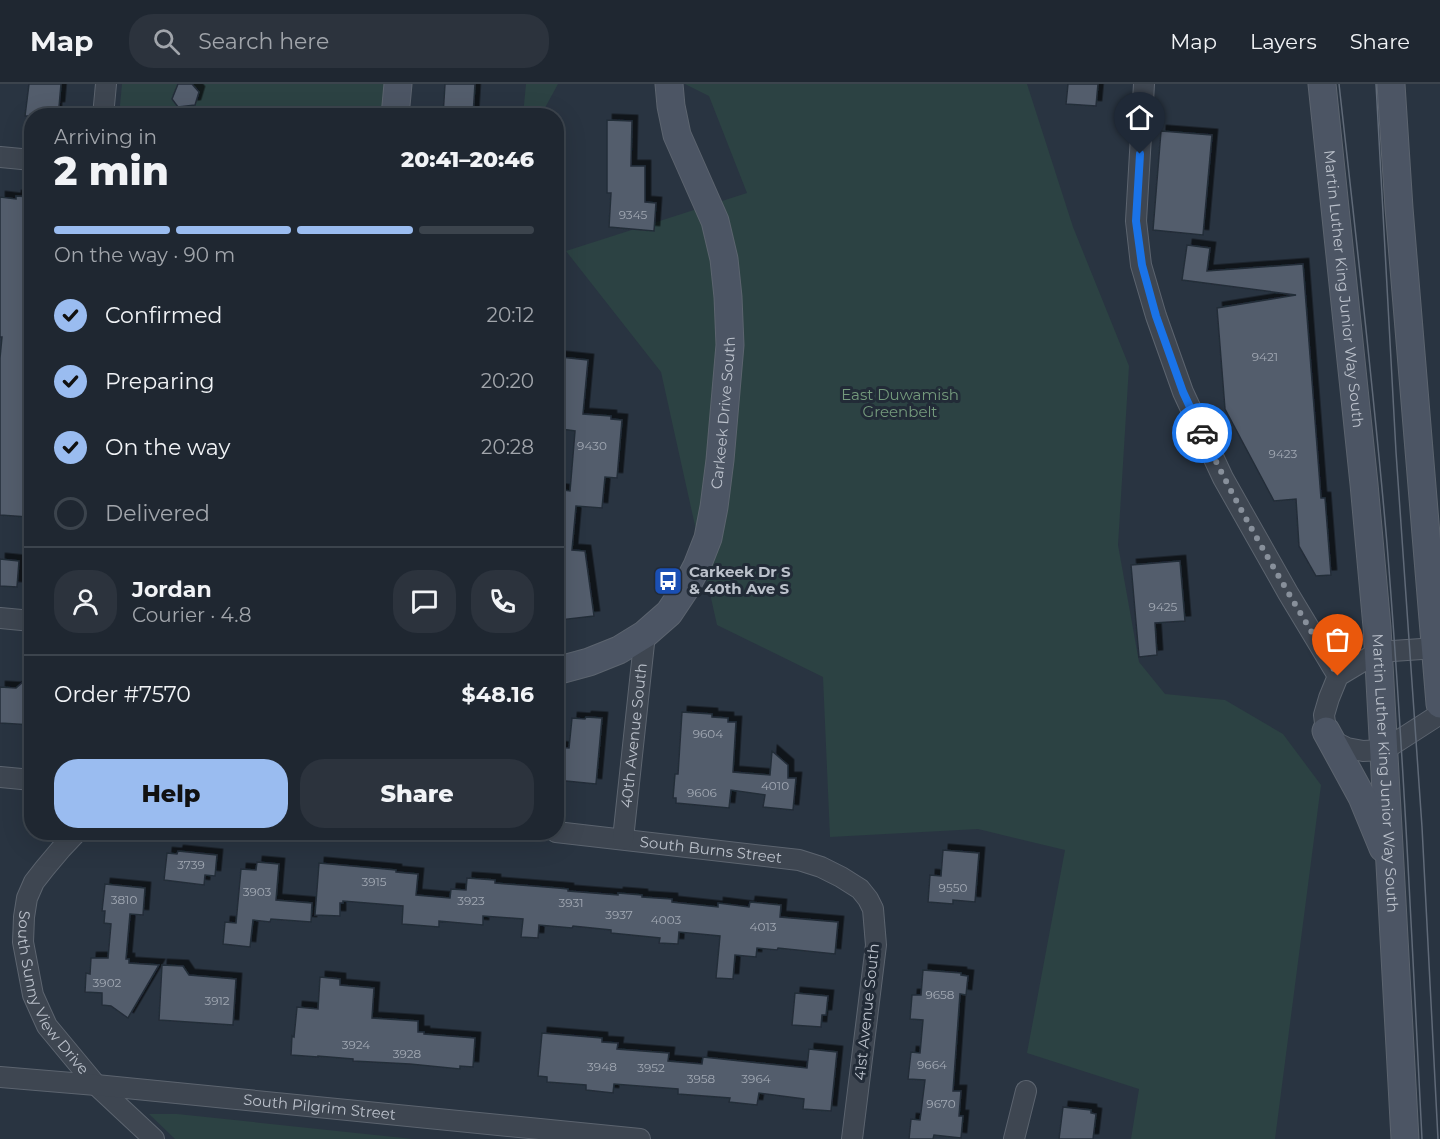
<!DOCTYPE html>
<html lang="en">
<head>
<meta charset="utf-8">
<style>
	body { margin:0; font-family:Montserrat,sans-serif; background:#2c333d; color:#f1f3f6; height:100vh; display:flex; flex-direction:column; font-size:22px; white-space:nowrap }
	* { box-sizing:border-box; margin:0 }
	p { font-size:20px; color:#a1a5ab }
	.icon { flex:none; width:33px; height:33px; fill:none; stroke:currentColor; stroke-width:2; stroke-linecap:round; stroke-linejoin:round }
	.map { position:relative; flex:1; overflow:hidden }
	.side { position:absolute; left:24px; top:24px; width:540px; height:732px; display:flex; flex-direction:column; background:#1f2731; border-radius:24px; box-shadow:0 6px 24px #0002,0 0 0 2px #3c444d }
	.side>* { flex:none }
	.pin { position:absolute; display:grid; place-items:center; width:51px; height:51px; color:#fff; margin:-62px -26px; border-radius:50% 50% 50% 0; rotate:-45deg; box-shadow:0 0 6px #0007 }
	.pin .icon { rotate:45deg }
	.courier { position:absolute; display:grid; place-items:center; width:60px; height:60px; margin:-30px; border:4px solid #1a73e8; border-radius:50%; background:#fff; color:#222; box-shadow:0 2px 8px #0007 }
	.head em { font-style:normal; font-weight:800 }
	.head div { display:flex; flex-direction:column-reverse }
	.head { display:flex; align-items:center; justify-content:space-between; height:102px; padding:0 30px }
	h1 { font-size:39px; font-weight:800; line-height:45px }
	.bar { display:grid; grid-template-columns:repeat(4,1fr); gap:9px 6px; align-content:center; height:72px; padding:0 30px }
	.bar i { height:8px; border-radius:4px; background:#3c444d }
	.bar .on { background:#9abcf0 }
	.bar p { grid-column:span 4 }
	.line { display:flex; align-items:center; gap:15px; padding:0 30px; border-top:2px solid #3c444d }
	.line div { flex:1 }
	.round { display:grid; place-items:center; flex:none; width:63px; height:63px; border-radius:24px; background:#2c333d }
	ol { padding:0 30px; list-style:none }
	li { display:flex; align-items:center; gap:18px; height:66px }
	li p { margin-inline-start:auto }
	li .icon { padding:6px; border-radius:50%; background:#9abcf0; color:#111; stroke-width:4 }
	li:last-child { color:#a1a5ab }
	li i { width:33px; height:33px; border:3px solid #3c444d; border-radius:50% }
	.primary-button { display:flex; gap:12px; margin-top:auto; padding:12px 30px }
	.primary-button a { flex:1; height:69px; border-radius:24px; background:#9abcf0; color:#111; font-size:24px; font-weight:800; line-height:69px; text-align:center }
	.primary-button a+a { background:#2c333d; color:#f1f3f6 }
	header { display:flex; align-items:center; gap:36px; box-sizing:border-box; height:84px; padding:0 30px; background:#1f2731; border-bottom:2px solid #3c444d }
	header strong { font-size:28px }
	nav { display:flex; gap:33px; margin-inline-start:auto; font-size:21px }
	.search { width:420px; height:54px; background:#2c333d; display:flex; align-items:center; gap:15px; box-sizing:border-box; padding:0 21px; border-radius:24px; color:#a1a5ab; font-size:22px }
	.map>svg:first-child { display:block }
	.green { fill:#2c4243 }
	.building { fill:#535d6c; stroke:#242d39; stroke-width:1.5; filter:url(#shadow) }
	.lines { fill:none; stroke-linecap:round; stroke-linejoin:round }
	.minor-casing { stroke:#5c646f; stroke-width:22 }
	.secondary-casing { stroke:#5c646f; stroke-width:29 }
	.minor { stroke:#3e4651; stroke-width:20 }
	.secondary { stroke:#4c5564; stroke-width:27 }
	.tram { stroke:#606a78; stroke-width:1.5 }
	.done { stroke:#88909b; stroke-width:6; stroke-dasharray:0 10.8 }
	.route { stroke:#1a73e8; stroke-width:8 }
	.labels { text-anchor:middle; stroke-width:6; stroke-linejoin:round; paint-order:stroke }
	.number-label { font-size:12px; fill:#a1a8b3 }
	.street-label { font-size:15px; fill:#bbc1cb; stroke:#222b37 }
	.park-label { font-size:15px; fill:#749a7c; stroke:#222b37 }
	.poi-label { font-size:15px; font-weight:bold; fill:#bbc1cb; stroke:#222b37; text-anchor:start }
</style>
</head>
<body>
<header>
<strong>Map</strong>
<div class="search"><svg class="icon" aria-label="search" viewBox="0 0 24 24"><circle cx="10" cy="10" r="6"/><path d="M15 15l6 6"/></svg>Search here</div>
<nav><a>Map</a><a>Layers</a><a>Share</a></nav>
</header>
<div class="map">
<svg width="1440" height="1055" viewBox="0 0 1440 1055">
	<defs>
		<filter id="shadow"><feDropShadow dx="5.5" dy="-5.5" stdDeviation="0" flood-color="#0009"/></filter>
	</defs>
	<rect width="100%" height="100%" fill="#293441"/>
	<path class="green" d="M122,0H401L398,31L119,32Z
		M526,0H558L541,31H523Z
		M685,0H1027L1073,143L1129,282L1118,461L1139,578L1165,610L1225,616L1283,650L1321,701L1275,1055H1131L1139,1005L1027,969L1065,766L978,745L830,753L823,593L717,541L661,288L566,167L747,109L709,12Z
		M149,1030H177L413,1055H175Z"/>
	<path class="building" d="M29,0H61L59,23H56V32H25Z
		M178,0H192L199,8L195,21L178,23L172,15Z
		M445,0H475L473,32H443Z
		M1068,0H1098L1096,22L1066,20Z
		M607,36L632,37L631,82H645V118L656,119L654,147L609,143L611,109H607Z
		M1161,47L1212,51L1203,151L1153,146Z
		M16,112L32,113V382L28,433L0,431V274L2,253H0V113L16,115Z
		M1187,161L1210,164L1207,187L1303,180L1321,414H1325L1331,491L1316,492L1299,462L1296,415L1274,417L1225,325L1217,224L1296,211L1182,196Z
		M560,273L588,276L583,330L611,332V335L622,336L617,394L605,393L602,424L576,422L572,466L585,467L594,532L560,536V534H556V405L570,407L575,347L561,345L563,319L556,318Z
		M0,475L19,477L17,503L0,502Z
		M1180,477L1185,537L1155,539L1157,571L1139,573L1131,481Z
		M32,590V641L0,639V603L16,604Z
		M682,628L712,630V633L728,634V638H736L733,688L770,691L772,667L788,681V694H796L793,726L763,723L765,711L731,706L729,724L676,719V714H673L675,690H678Z
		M586,633L602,634L596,700L556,696V663L569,664L572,634L585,635Z
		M943,766L979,769L975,818L953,816V820L928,818L930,791L941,792Z
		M178,767L217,771L215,792L205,791L204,801L164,796L167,769L177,770Z
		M257,778L279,780L276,816L312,819L311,838L271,835L270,838L253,836L250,863L223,860L225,838L236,839L241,785L256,786Z
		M319,779L396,786V788L418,790L416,811L450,814L451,805L466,806L467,794L495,796V799L558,804L568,805V807L618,811V809L642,811V813L672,815V818L681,819L718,823V819L749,823L750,818L781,821L780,833L838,838L835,870L778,864L777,866L757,864L756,873L735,871L733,895L716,894L720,852L679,848L678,860L659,859L660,854L651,853L611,849V846L573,842L572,844L539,841L538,854L521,853L523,835L483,832V841L439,837V843L402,840L403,822L343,817V819H340V832L315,831Z
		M105,800L145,804L143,831L130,830L126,875H129V879L159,881L128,934L111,922L102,921V909L85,908L86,889L90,890L91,874H108L111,840L104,839L105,827H102Z
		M162,881L183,882L189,891L236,895L233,941L159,936Z
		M923,886L961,889V891L968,892L966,911L960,910L953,1007H961L959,1032H963L961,1054L934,1051L933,1055H909L911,1035L920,1036L925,996L908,995L911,968L920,969L923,936L910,935L912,911H921Z
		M320,893L340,895V901L374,904L372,934L418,937V948H424V950L475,954L473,983L460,982V985L410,980L353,977V975L318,972V973L291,971L292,952L294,953L297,923L318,925Z
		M795,909L828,912L826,931H822L821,943L792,941Z
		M542,949L602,954V958L618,959L617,965L669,969L668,977L702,980L703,973L807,984L809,965L837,968L831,1027L803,1025L804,1015L759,1009L757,1021L729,1018L730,1014L678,1010V1005L614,1000L613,1009L586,1006V1001L547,998V993L538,992Z
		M1063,1023L1091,1026V1029L1096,1030L1093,1055H1059Z"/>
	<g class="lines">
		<g class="minor-casing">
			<g id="minor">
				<path d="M1144,0L1136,137L1141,181L1156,232L1183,308L1223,394L1288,509L1338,592"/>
				<path d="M103,32L106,0"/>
				<path d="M0,73L32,76"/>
				<path d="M0,534L32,537"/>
				<path d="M1436,564L1378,568L1338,592L1329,614L1324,631L1326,647L1335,658L1347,664L1363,667L1384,666L1440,630"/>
				<path d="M0,693L32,696"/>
				<path id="s1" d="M77,748L61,765L45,784L34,798L27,814L24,833L23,858L33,911L47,942L96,1001L154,1055"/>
				<path id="s2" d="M556,748L799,776L821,783L841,793L860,805L868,815L873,825L876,861L852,1055"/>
				<path id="s3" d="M623,755L645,550"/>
				<path id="s4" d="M0,993L96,1001L640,1055"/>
				<path d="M1014,1055L1026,1007"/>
			</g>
		</g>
		<g class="secondary-casing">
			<g id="secondary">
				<path id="s5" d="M1322,0L1364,400L1377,543L1405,1055"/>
				<path d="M1391,0L1399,124L1440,620"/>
				<path d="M395,32L398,0"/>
				<path id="s6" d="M556,587L589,578L619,566L645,550L669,529L685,505L697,482L708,454L714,423L720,376L730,261L728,213L724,175L715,137L677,51L671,22L669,0"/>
				<path d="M1326,647L1362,713L1383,764"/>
			</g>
		</g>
		<use href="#minor" class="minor"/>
		<use href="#secondary" class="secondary"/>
		<path class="tram" d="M1339,0C1356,153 1374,307 1387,460C1403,658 1412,857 1422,1055
			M1376,0L1396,368L1422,743L1438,1055"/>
	</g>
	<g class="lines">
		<path class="done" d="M1202,349C1242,433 1290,512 1338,592"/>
		<path class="route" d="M1140,70L1136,137L1142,181L1156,232L1183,308L1202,349"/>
	</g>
	<defs>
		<g id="bus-square" transform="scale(1.5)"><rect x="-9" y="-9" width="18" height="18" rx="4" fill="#1a4fb4" stroke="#222b37"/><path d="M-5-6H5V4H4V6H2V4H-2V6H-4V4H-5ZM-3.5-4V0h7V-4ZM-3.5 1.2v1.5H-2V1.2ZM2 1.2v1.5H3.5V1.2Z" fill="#fff"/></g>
	</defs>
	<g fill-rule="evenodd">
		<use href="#bus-square" x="668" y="497"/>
	</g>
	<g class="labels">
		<g class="number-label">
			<text x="633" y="135">9345</text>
			<text x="1265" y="277">9421</text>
			<text x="592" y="366">9430</text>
			<text x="1283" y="374">9423</text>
			<text x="1163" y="527">9425</text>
			<text x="708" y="654">9604</text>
			<text x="775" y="706">4010</text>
			<text x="702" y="713">9606</text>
			<text x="191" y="785">3739</text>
			<text x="374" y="802">3915</text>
			<text x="953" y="808">9550</text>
			<text x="257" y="812">3903</text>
			<text x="124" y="820">3810</text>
			<text x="471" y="821">3923</text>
			<text x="571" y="823">3931</text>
			<text x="619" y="835">3937</text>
			<text x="666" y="840">4003</text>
			<text x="763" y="847">4013</text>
			<text x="107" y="903">3902</text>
			<text x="940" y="915">9658</text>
			<text x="217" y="921">3912</text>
			<text x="356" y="965">3924</text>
			<text x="407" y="974">3928</text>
			<text x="932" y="985">9664</text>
			<text x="602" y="987">3948</text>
			<text x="651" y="988">3952</text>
			<text x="701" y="999">3958</text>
			<text x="756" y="999">3964</text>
			<text x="941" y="1024">9670</text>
		</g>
		<g class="street-label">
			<text dy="5" stroke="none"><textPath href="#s5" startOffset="206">Martin Luther King Junior Way South</textPath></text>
			<text dy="5" stroke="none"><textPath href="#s6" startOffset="340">Carkeek Drive South</textPath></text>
			<text dy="5" stroke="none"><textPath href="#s3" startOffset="104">40th Avenue South</textPath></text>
			<text dy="5" stroke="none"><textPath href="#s5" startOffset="692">Martin Luther King Junior Way South</textPath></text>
			<text dy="5" stroke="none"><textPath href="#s2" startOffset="156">South Burns Street</textPath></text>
			<text dy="5" stroke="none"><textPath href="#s1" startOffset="186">South Sunny View Drive</textPath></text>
			<text transform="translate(867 928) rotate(-84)" y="5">41st Avenue South</text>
			<text dy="5" stroke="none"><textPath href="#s4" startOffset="321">South Pilgrim Street</textPath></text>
		</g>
		<g class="park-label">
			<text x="900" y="316">East Duwamish<tspan x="900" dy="17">Greenbelt</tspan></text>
		</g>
		<g class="poi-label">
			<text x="689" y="493">Carkeek Dr S<tspan x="689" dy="17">&amp; 40th Ave S</tspan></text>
		</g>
	</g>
</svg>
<div class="pin" style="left:1338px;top:592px;background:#ea580c"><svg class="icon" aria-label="bag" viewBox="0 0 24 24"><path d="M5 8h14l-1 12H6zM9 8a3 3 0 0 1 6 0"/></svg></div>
<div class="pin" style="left:1140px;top:70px;background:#1f2937"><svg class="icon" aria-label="home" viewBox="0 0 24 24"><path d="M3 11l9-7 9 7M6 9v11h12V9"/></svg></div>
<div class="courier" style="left:1202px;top:349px"><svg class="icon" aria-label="car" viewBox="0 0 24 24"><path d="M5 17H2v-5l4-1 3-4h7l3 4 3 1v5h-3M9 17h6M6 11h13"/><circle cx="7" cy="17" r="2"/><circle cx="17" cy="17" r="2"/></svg></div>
<section class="side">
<div class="head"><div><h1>2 min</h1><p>Arriving in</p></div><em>20:41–20:46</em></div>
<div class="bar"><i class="on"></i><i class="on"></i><i class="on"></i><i></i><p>On the way · 90 m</p></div>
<ol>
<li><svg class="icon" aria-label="check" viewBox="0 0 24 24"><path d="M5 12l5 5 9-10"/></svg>Confirmed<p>20:12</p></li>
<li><svg class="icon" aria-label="check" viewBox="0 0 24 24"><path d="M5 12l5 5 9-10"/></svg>Preparing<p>20:20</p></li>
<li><svg class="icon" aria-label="check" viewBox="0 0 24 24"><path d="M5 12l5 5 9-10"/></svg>On the way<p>20:28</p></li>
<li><i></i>Delivered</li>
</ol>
<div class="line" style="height:108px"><a class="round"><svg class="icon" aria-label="person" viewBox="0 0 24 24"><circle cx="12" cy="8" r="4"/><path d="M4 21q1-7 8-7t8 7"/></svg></a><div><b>Jordan</b><p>Courier · 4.8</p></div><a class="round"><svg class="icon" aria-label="chat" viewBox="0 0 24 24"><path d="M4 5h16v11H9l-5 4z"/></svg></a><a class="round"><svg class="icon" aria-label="phone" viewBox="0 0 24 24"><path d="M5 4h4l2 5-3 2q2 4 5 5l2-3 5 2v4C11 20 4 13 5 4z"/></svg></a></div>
<div class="line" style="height:78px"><div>Order #7570</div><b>$48.16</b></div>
<div class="primary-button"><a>Help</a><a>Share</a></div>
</section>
</div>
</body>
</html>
